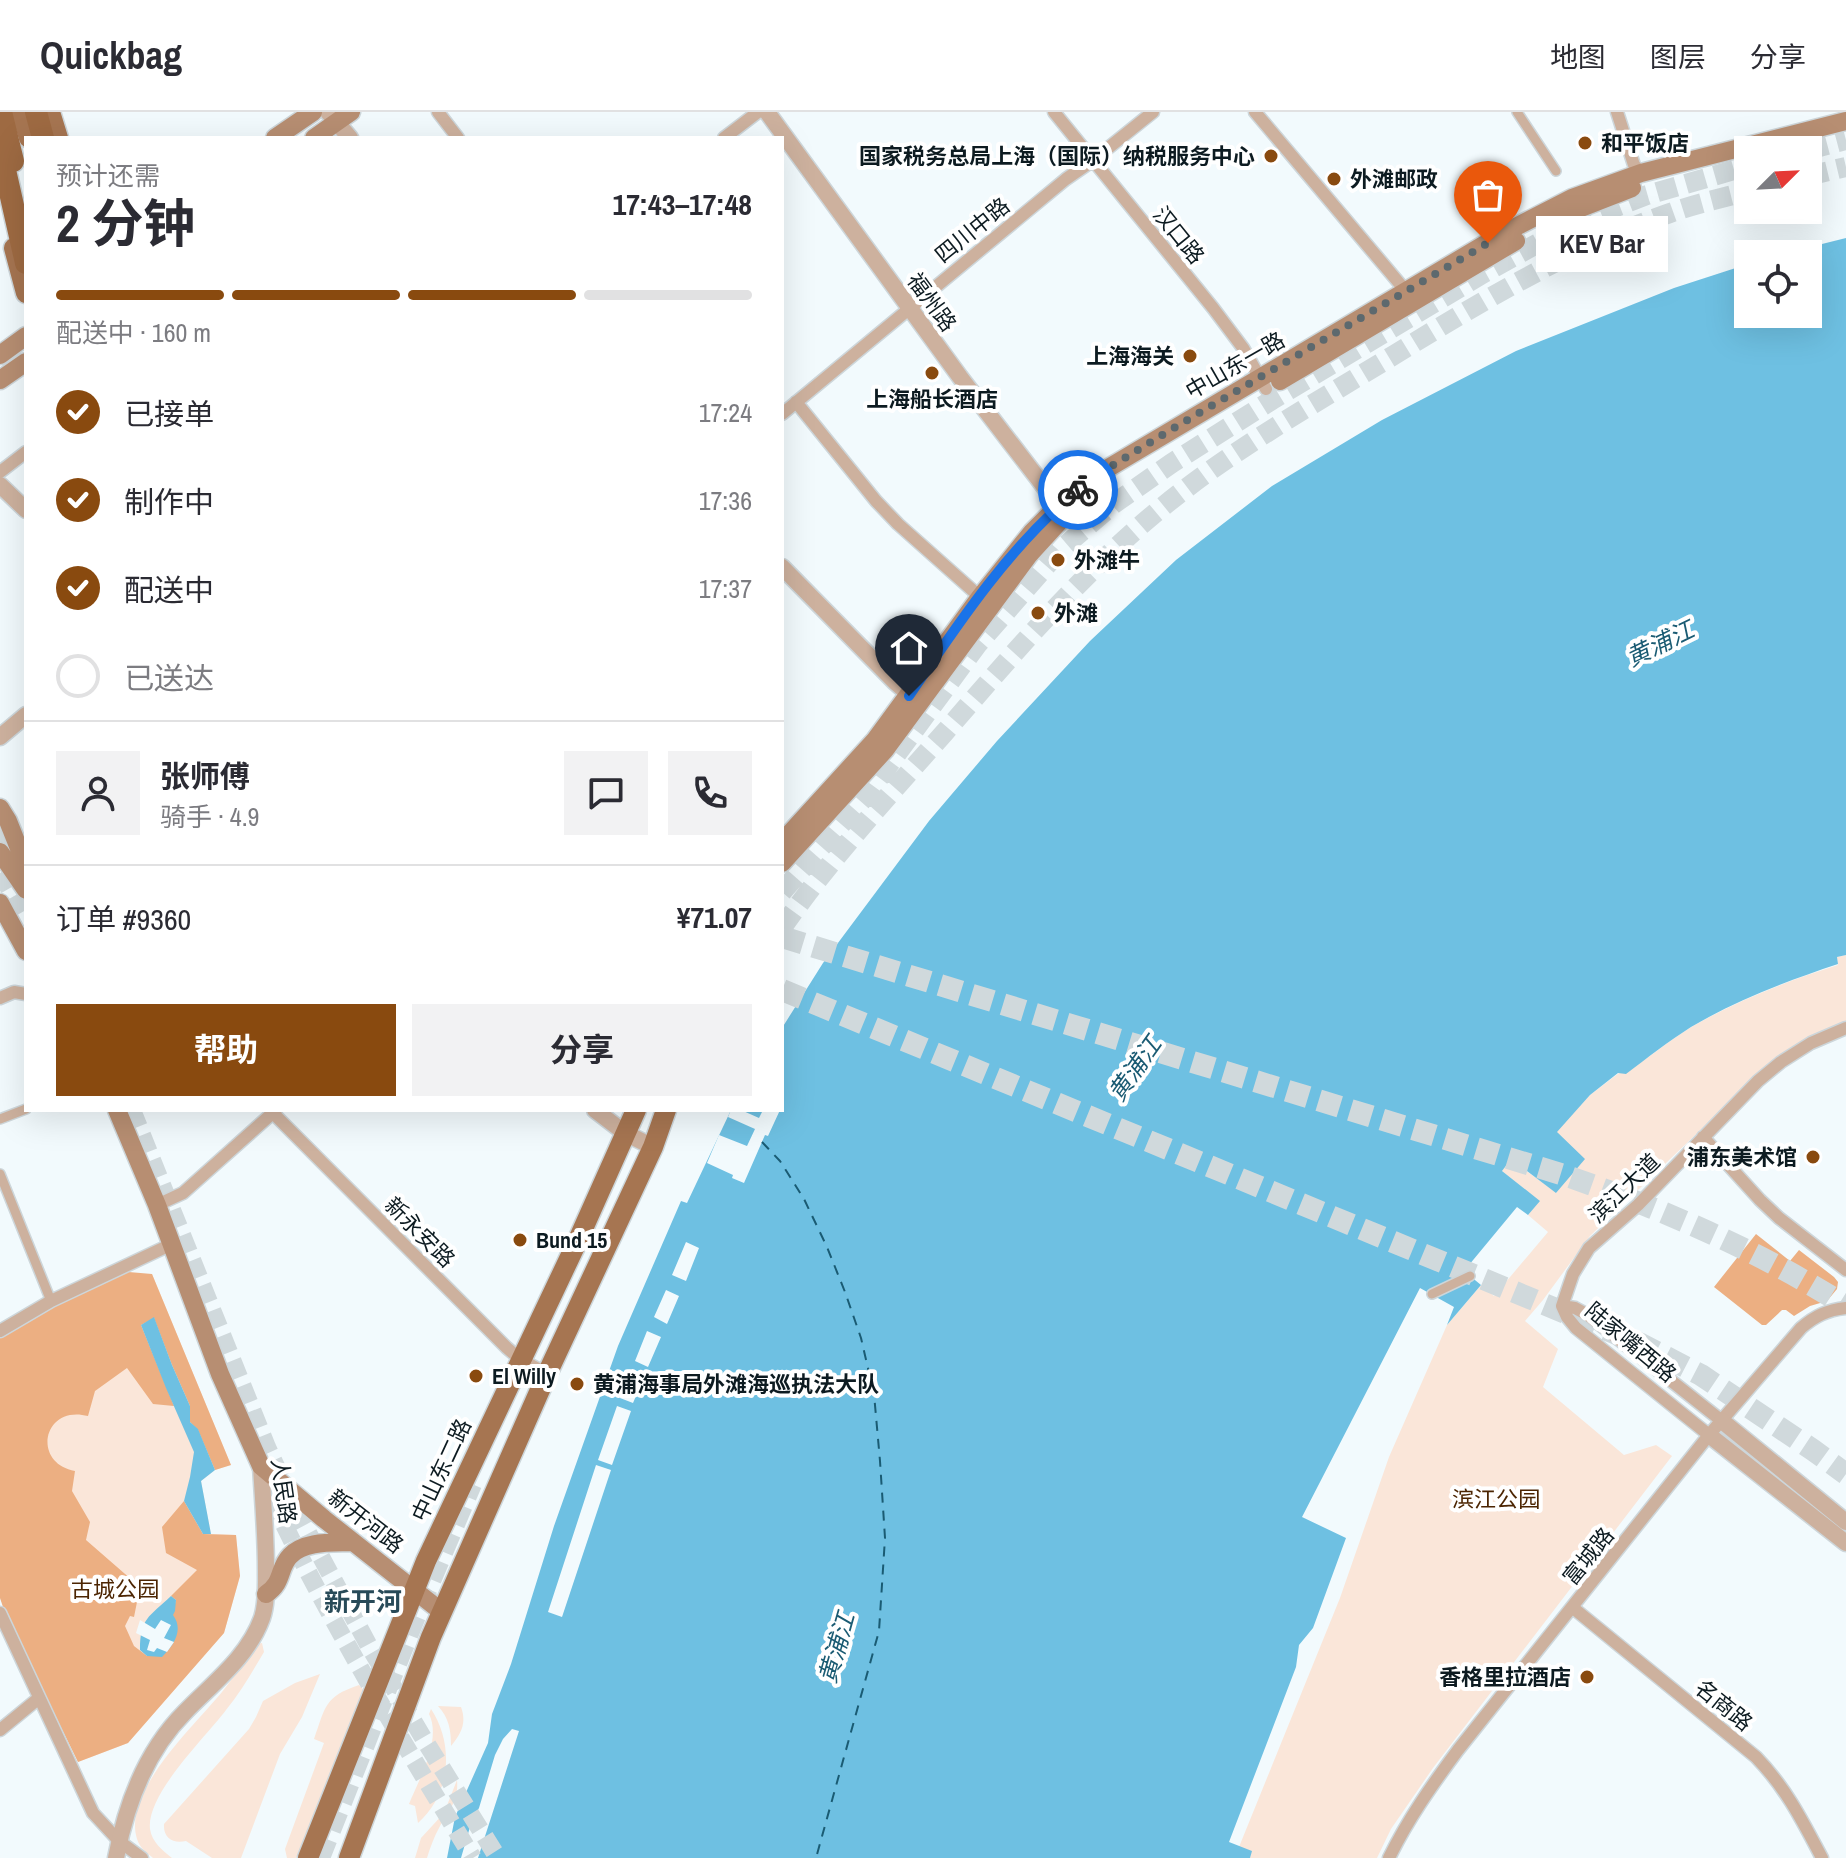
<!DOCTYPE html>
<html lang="zh">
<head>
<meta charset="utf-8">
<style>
	body { margin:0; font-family:"Archivo Narrow","Noto Sans SC",sans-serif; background:#f2f2f3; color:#2b2b33; height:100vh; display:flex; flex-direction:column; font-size:30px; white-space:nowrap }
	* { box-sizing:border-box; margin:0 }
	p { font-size:26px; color:#7c7c81 }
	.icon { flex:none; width:44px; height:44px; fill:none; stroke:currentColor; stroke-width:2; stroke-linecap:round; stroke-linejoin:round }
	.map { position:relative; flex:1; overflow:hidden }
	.side { position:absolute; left:24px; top:24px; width:760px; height:976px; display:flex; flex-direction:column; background:#fff; border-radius:0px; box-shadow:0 8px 32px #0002 }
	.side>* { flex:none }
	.needle { width:52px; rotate:66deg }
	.fabs { position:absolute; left:1734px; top:24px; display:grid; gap:16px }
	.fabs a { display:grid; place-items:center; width:88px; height:88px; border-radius:0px; background:#fff; box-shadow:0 8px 32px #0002; font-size:40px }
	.pin { position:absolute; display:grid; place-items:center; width:68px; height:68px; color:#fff; margin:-82px -34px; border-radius:50% 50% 50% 0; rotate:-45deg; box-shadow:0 0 8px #0007 }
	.pin .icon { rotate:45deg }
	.courier { position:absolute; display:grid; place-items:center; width:80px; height:80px; margin:-40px; border:6px solid #1a73e8; border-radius:50%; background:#fff; color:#222; box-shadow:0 2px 10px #0007 }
	.bubble { position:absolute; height:56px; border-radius:0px; background:#fff; box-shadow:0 8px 32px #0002; font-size:26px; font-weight:700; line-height:56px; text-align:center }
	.summary em { font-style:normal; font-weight:700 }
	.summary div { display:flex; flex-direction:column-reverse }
	.summary { display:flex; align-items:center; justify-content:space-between; height:136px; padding:0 32px }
	h1 { font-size:52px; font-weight:700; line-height:60px }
	.bar { display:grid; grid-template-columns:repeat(4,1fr); gap:12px 8px; align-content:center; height:96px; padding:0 32px }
	.bar i { height:10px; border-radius:6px; background:#e1e1e2 }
	.bar .selected { background:#894a0f }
	.bar p { grid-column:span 4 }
	.line { display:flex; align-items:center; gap:20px; padding:0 32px; border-top:2px solid #e1e1e2 }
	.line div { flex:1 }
	.round { display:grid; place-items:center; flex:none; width:84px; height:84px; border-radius:0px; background:#f2f2f3 }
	ol { padding:0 32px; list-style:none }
	li { display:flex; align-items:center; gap:24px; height:88px }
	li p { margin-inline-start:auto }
	li .icon { padding:8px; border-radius:50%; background:#894a0f; color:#fff; stroke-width:4 }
	li:last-child { color:#7c7c81 }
	li i { width:44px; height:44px; border:4px solid #e1e1e2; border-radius:50% }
	.cta { display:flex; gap:16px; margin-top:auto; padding:16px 32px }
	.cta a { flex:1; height:92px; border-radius:0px; background:#894a0f; color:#fff; font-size:32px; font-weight:700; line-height:92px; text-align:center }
	.cta a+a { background:#f2f2f3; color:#2b2b33 }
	header { display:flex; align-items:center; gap:48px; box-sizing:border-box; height:112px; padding:0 40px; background:#fff; border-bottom:2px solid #e1e1e2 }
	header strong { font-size:38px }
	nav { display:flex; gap:44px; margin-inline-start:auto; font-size:28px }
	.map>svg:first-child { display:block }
	.green { fill:#fae6d9 }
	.forest { fill:#ecaf82 }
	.water { fill:#6ec0e2 }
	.pier { fill:#f2fafd }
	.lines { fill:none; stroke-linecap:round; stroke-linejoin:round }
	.ferry { stroke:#1a5b73; stroke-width:2; stroke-dasharray:10 8; stroke-linecap:butt }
	.secondary-tunnel { stroke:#d0d9dc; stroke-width:18; stroke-dasharray:18 9; stroke-linecap:butt }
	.primary-tunnel { stroke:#d0d9dc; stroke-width:20; stroke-dasharray:20 10; stroke-linecap:butt }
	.trunk-tunnel { stroke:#d0d9dc; stroke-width:22; stroke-dasharray:22 11; stroke-linecap:butt }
	.pedestrian-casing { stroke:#cdd6da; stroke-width:12 }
	.minor-casing { stroke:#cdd6da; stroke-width:15 }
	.tertiary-casing { stroke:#cdd6da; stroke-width:19 }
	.secondary-casing { stroke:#cdd6da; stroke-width:21 }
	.primary-casing { stroke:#cdd6da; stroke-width:23 }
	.trunk-casing { stroke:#cdd6da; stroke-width:25 }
	.pedestrian { stroke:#cdb19e; stroke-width:9 }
	.minor { stroke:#cdb19e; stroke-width:12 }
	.tertiary { stroke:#cdb19e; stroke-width:16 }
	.secondary { stroke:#b78e72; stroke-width:18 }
	.primary { stroke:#a67551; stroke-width:20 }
	.trunk { stroke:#9e6a42; stroke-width:22 }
	.done { stroke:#5d696e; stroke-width:8; stroke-dasharray:0 14.4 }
	.route { stroke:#1a73e8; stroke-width:10 }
	.poi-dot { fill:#894a0f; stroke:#fff; stroke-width:3 }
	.labels { text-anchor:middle; stroke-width:8; stroke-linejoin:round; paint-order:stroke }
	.poi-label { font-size:22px; font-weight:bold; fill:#0d1b21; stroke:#fff; text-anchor:start }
	.street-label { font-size:22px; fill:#0d1b21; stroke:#fff }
	.park-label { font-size:22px; fill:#4c2502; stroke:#fff }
	.water-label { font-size:24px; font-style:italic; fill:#1a5b73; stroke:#fff }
	.quarter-label { font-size:26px; font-weight:bold; fill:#284a58; stroke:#fff }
</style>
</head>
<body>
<header>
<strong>Quickbag</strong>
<nav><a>地图</a><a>图层</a><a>分享</a></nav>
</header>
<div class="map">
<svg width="1846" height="1746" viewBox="0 0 1846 1746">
	<rect width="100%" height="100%" fill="#f2fafd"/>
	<path class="green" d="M1846,843V910C1816,919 1788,937 1764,957L1590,1124L1543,1188L1525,1209L1558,1237L1543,1275L1624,1343L1656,1333L1672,1344L1433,1656L1391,1717L1377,1746H1250L1251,1739L1239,1735L1340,1486L1389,1345L1447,1213L1481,1173L1494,1184L1548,1120L1528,1103L1539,1089L1502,1059L1510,1047L1557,1081L1556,1020L1590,983L1619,961H1626C1648,946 1670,928 1693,914C1739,888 1787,869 1838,853L1837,845Z
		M152,1162L231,1353L215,1358L201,1369L211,1422L236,1423L240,1464L224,1521L128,1631L78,1650L0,1486L51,1189Z
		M262,1531L264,1540C252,1560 241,1580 226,1598C206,1625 146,1682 150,1717C152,1730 162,1738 172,1746H153C146,1740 140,1736 137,1727C122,1680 195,1613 222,1580C234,1565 244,1550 253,1533Z
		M320,1562L302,1605L280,1642L241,1746H212L186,1729C173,1732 163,1726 164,1712L249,1617L256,1605L263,1589L295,1571Z
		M359,1573L364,1578L358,1597L296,1746H287L285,1737L324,1631L314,1627C326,1594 324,1585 359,1573Z
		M438,1594L461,1595C467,1611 461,1622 451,1634C451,1618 449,1606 438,1594Z
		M431,1597C455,1633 450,1683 418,1711L415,1694L409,1692C419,1667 442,1628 429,1602Z
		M457,1668C459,1689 448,1699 439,1716C434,1725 430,1736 427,1746H415L421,1726L444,1701Z"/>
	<path class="forest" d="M1756,1122L1790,1149L1799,1138L1834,1165L1838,1170L1837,1177L1827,1189L1810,1194L1794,1204L1786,1198H1782L1766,1213H1762L1714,1175Z
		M117,1159L152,1162L231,1353L215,1358L198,1318L190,1310V1294L172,1253L154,1206L141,1213L174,1294L153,1292L127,1256L95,1279L88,1304C43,1292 31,1351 75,1359L72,1379L90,1410L86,1428L140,1475L134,1505L130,1504L125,1514L134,1534L147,1544L172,1503L176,1488L171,1484L197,1458L166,1441L162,1415L184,1389L203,1422L236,1423L240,1464L224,1521L128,1631L78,1650L6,1504L0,1486V1219Z"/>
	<path class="water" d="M1846,126V843L1837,845L1838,852C1787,869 1737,888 1691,915C1669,929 1647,946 1626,962L1618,961L1590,983L1557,1020L1585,1047L1556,1081L1511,1047L1502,1059L1540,1089L1528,1103L1517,1095L1464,1159L1481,1173L1447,1213L1454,1195L1420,1176L1302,1405L1346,1426L1313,1516L1299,1533L1296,1555L1229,1730L1252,1739L1250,1746H447L455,1705L488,1631L492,1602L511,1552L554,1414L618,1234L681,1089L687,1091L731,998H782V916L823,851L929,709L997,629L1090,529L1176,448L1272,374L1382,308L1516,239L1674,176L1748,152V202H1808V142H1782Z
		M154,1205L172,1253L190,1294V1310L198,1317L215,1358L201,1369L211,1422H203L184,1389L190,1365L194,1340L166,1276L141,1213Z
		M171,1484L176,1488L175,1499L173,1503C184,1518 174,1533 162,1545L147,1544L140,1538C140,1506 149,1505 171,1484Z"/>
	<path class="pier" d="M731,998H741L759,1006L763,998H780L768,1024L765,1023L744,1071L732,1066L733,1063L707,1051L719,1023L747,1034L755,1017L728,1005Z
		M686,1130L699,1136L686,1169L672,1163Z
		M666,1178L679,1184L667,1212L654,1205Z
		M647,1219L661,1225L648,1255L635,1249Z
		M632,1257L645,1263L633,1291L620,1286Z
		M617,1294L631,1299L612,1353L598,1348Z
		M596,1353L611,1358L562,1505L548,1500Z
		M140,1508L155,1517L161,1508L171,1513L164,1526L174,1530L167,1540L157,1536L154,1540L147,1538L150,1528L136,1521Z
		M512,1617L519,1619L478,1746H461L472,1708L479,1696L495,1643L503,1627Z"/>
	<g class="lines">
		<path class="ferry" d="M762,1030L780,1049L804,1087L827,1135L845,1180L861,1226L874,1282L880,1349L885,1426L879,1519L816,1746"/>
		<path class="secondary-tunnel" d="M0,718L17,748
			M0,761L26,805
			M132,998L267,1335L299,1404L369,1534L425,1629L498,1746
			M261,1364C322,1497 397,1621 473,1746"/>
		<path class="primary-tunnel" d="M1808,38L1846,28
			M1808,64L1846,55
			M782,780L865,685L977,533L1060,438L1115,391L1172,351L1272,288L1484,161L1551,124L1588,106L1647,83L1748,54
			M782,816C831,746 889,683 945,620C1019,535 1091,450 1180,381C1247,329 1322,287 1394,243C1482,189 1572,135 1670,101C1695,92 1722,86 1748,79
			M320,1746L414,1509L472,1372"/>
		<path class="trunk-tunnel" d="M782,825L1564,1063C1662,1097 1758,1138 1846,1194
			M782,878L1641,1232L1701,1263L1813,1338L1846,1362"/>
		<g class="pedestrian-casing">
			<path id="pedestrian" d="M1517,0L1556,59
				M0,1007L26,997
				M0,1062L51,1189
				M1432,1182L1470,1164"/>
		</g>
		<g class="minor-casing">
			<path id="minor" d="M438,0L458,26
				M1054,0L1213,196L1243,236L1266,277
				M1255,0L1410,184
				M1617,0L1634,53L1641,61
				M724,26L758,0
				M796,290L876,389L898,412L980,485
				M782,302L1066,67L1092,49L1153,0
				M0,360L26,340
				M0,886L14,880L26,882
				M270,998L507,1236L520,1247L547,1262
				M1703,1025L1760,1088L1779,1106L1846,1158
				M157,1093L183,1081L276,998
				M1562,1194L1573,1162L1589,1136L1638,1093L1758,969L1781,950L1811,931L1846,916
				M1562,1194L1575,1196L1588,1203L1722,1309
				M1562,1194L1567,1205L1576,1216L1709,1323
				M0,1219L51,1189L172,1132
				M1572,1495L1756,1645C1786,1676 1802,1708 1822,1746
				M0,1501L93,1701L119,1729L142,1746
				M0,1618L39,1586
				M1389,1746C1408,1707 1432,1673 1458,1638L1709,1323L1801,1216C1815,1204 1827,1198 1846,1196"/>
		</g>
		<g class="tertiary-casing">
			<path id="tertiary" d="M328,0L350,26
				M767,0L960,265L1066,403
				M0,373L26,398
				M782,455L895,570L917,589
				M0,625L26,603
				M595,998L625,1021L653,1035
				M1722,1309L1846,1410
				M1709,1323L1846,1431
				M116,1746C126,1692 146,1639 185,1600C213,1571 248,1545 262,1506C267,1491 266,1474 266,1458C266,1423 263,1389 261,1354"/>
		</g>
		<g class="secondary-casing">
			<path id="secondary" d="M275,26L313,0
				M314,26L351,0
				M1549,111L1578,97L1632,76
				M0,243L26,224
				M0,268L26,250
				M1280,269L1516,129
				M0,696L8,709L26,754
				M782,730L875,628L980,485L1032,420L1058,394L1110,355L1502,122L1572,86L1641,61L1846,9
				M0,740L26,778
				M782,751L885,638L1029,443L1060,409
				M0,791L26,839
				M117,998L157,1093L220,1262L261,1354L324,1407L442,1500
				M266,1482C284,1470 278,1456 290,1444C304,1428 335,1431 353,1430"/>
		</g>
		<g class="primary-casing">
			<path id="primary" d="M21,0L29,26
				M50,0L58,26
				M14,136L26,181
				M308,1746L426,1449L578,1128L636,998
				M349,1746L431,1525L547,1262L653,1035L666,998"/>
		</g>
		<g class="trunk-casing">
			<path id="trunk" d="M1,0L13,49
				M36,0L43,26
				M0,36L26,151"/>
		</g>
		<use href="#pedestrian" class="pedestrian"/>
		<use href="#minor" class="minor"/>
		<use href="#tertiary" class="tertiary"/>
		<use href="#secondary" class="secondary"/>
		<use href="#primary" class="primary"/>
		<use href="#trunk" class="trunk"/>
	</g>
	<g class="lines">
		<path class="done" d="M1078,378L1110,355L1167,320L1488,131"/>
		<path class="route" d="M909,584C957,513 1011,432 1078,378"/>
	</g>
	<g class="poi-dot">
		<circle cx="1585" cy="31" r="8"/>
		<circle cx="1271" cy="44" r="8"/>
		<circle cx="1334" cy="67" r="8"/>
		<circle cx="1190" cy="244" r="8"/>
		<circle cx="932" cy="261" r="8"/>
		<circle cx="1058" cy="448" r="8"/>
		<circle cx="1038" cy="501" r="8"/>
		<circle cx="1813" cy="1045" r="8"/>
		<circle cx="520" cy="1128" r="8"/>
		<circle cx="476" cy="1264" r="8"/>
		<circle cx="577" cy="1272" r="8"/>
		<circle cx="1587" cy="1565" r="8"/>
	</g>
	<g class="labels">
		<g class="poi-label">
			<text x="1601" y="39">和平饭店</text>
			<text x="1255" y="52" text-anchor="end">国家税务总局上海（国际）纳税服务中心</text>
			<text x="1350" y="75">外滩邮政</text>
			<text x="1174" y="252" text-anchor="end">上海海关</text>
			<text x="932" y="295" text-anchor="middle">上海船长酒店</text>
			<text x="1074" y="456">外滩牛</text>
			<text x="1054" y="509">外滩</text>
			<text x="1797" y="1053" text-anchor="end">浦东美术馆</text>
			<text x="536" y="1136">Bund 15</text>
			<text x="492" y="1272">El Willy</text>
			<text x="593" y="1280">黄浦海事局外滩海巡执法大队</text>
			<text x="1571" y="1573" text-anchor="end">香格里拉酒店</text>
		</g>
		<g class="street-label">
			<text transform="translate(972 118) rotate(-39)" y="8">四川中路</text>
			<text transform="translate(1179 123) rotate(51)" y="8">汉口路</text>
			<text transform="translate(932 190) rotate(54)" y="8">福州路</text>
			<text transform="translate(1235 253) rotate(-30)" y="8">中山东一路</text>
			<text transform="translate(1624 1076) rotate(-44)" y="8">滨江大道</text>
			<text transform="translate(420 1120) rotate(45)" y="8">新永安路</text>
			<text transform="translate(1631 1230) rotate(40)" y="8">陆家嘴西路</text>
			<text transform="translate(441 1358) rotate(-65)" y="8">中山东二路</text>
			<text transform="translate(284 1379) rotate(82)" y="8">人民路</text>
			<text transform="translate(366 1409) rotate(38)" y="8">新开河路</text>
			<text transform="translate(1588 1444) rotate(-51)" y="8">富城路</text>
			<text transform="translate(1724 1593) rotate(39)" y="8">名商路</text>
		</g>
		<g class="park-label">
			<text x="1496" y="1395">滨江公园</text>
			<text x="115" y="1485">古城公园</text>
		</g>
		<g class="water-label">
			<text transform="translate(1660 532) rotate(-26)" y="8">黄浦江</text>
			<text transform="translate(1135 957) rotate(-55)" y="8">黄浦江</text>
			<text transform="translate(837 1536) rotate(-74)" y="8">黄浦江</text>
		</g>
		<g class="quarter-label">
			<text x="363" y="1499">新开河</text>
		</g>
	</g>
</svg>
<div class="fabs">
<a><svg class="needle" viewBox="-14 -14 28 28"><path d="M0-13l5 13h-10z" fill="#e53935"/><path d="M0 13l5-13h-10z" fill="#7c7c81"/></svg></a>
<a><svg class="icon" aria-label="locate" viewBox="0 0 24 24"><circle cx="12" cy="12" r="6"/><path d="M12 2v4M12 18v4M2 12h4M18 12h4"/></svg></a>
</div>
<div class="pin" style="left:1488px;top:131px;background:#ea580c"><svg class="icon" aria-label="bag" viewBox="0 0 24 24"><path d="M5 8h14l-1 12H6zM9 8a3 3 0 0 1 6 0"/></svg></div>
<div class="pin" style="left:909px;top:584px;background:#1f2937"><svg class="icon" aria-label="home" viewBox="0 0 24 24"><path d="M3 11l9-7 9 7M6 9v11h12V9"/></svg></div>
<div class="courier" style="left:1078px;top:378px"><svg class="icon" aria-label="bike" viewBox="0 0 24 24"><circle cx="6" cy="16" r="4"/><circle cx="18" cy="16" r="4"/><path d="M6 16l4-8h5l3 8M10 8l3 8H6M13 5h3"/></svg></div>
<div class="bubble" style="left:1536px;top:104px;width:132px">KEV Bar</div>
<section class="side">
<div class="summary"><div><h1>2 分钟</h1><p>预计还需</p></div><em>17:43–17:48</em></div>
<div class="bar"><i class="selected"></i><i class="selected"></i><i class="selected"></i><i></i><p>配送中 · 160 m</p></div>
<ol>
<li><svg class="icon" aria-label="check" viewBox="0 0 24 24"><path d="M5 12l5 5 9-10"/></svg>已接单<p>17:24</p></li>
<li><svg class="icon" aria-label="check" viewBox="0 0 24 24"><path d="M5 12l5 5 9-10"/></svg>制作中<p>17:36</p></li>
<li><svg class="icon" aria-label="check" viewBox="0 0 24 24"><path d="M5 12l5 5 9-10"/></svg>配送中<p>17:37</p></li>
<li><i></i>已送达</li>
</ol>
<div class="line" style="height:144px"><a class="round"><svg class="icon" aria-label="person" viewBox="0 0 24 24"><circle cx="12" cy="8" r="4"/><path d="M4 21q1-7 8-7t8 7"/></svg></a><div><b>张师傅</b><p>骑手 · 4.9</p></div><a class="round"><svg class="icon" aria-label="chat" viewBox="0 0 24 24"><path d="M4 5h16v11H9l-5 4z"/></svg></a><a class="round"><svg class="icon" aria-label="phone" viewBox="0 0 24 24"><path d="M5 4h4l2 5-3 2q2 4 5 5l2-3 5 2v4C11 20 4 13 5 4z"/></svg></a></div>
<div class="line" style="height:104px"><div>订单 #9360</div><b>¥71.07</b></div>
<div class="cta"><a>帮助</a><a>分享</a></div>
</section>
</div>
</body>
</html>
